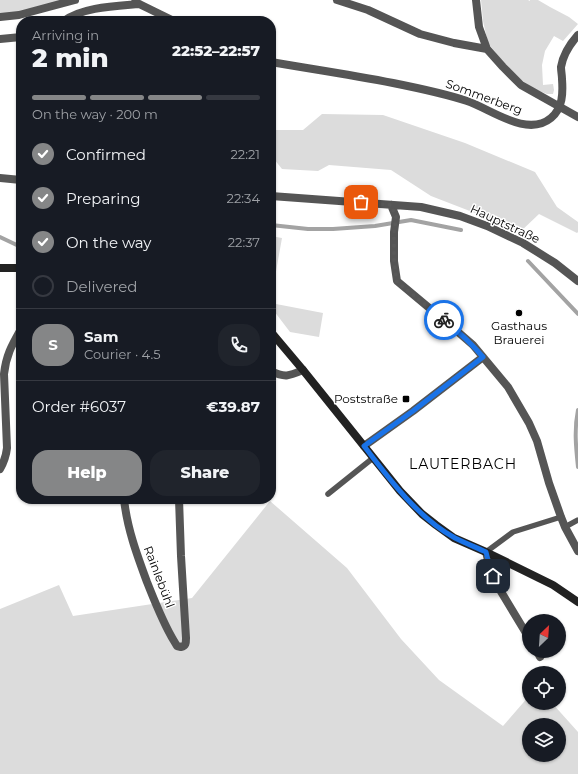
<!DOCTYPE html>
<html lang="en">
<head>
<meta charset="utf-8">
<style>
	body { margin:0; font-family:Montserrat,sans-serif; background:#20242c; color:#f1f3f6; height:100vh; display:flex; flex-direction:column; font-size:15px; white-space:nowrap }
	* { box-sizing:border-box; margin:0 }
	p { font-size:13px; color:#9ea1a6 }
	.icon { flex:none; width:22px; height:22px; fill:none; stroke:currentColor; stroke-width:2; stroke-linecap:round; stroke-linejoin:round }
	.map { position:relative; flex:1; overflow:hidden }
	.sheet { position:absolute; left:16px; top:16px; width:260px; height:488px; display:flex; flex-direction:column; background:#171b24; border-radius:16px; box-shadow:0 1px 3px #0004 }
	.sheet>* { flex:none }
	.needle { width:26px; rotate:25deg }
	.tools { position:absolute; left:522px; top:614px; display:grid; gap:8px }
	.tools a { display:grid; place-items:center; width:44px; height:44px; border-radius:50%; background:#171b24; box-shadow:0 1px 3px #0004; font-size:20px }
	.pin { position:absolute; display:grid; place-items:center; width:34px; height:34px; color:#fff; margin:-17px; border-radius:8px; box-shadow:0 2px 6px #0006 }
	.courier { position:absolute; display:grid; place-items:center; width:40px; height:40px; margin:-20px; border:3px solid #1a73e8; border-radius:50%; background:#fff; color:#222; box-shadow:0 1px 5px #0007 }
	.headline em { font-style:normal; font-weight:800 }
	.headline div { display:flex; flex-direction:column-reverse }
	.headline { display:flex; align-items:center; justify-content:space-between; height:68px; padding:0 16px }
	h1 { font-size:26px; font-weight:800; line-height:30px }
	.bar { display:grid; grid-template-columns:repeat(4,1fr); gap:6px 4px; align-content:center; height:48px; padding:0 16px }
	.bar i { height:5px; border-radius:3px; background:#363941 }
	.bar .on { background:#858687 }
	.bar p { grid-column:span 4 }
	.line { display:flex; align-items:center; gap:10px; padding:0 16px; border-top:1px solid #363941 }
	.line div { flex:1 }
	.round { display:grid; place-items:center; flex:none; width:42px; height:42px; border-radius:16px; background:#20242c }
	ol { padding:0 16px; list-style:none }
	li { display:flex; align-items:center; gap:12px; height:44px }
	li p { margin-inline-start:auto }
	li .icon { padding:4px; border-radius:50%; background:#858687; color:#fff; stroke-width:4 }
	li:last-child { color:#9ea1a6 }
	li i { width:22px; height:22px; border:2px solid #363941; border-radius:50% }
	.action { display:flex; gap:8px; margin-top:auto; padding:8px 16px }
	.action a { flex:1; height:46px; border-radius:16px; background:#858687; color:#fff; font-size:16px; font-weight:800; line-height:46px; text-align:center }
	.action a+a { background:#20242c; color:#f1f3f6 }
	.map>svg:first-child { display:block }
	.green { fill:#dcdcdc; fill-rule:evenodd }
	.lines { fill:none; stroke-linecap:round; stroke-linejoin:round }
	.stream { stroke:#a3a3a3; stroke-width:4 }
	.service { stroke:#555; stroke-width:5.5 }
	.minor { stroke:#555; stroke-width:8 }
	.secondary { stroke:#222; stroke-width:8 }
	.done { stroke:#595959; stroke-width:4; stroke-dasharray:0 7.2 }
	.route { stroke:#1a73e8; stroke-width:5 }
	.poi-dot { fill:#000; stroke:#fff; stroke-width:1.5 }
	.labels { text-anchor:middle; stroke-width:3; stroke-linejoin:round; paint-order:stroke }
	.street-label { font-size:12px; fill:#000; stroke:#fff }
	.poi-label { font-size:12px; fill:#000; stroke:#fff }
	.quarter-label { font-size:14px; letter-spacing:1px; fill:#000; stroke:#fff }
</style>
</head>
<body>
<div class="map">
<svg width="578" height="774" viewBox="0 0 578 774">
	<rect width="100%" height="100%" fill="#fff"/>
	<path class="green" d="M0,0H75L0,17Z
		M481,0H528L530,1V0H538L550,7L569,17L578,24L563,41L554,36L545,51L542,65L543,85L553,84L554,90L553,94H547L534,89L520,79L503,62L488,43L483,21Z
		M322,114L383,115L465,143L535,172L557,207L578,222V232L577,233L539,214L518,234L475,213L431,196L391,170L329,165L318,171L282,169L274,159H271V130H303Z
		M271,236L282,238L275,277H271Z
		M276,304L323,313L319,337L290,332L274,311Z
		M270,501L347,568L401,639L439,680L503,726L529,696V703H552L578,732V774H0V609L59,585L73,616L192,598ZM529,725H559V755H529Z"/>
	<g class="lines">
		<path class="stream" d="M271,225L308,229H333L375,226L411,220L461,230
			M0,237L21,247
			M528,261L578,314
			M578,410C574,430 576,448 578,467"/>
		<path class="service" d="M328,494L373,458
			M565,527L578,520
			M486,552L513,532L561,517"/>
		<path class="minor" d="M337,0L368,10L420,34L454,43L487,49L503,67L521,85L578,117
			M476,0L479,27L487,49
			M135,2L174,21
			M0,17L19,15L75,0
			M64,21C82,7 117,6 139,4
			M0,39L21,37
			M271,62C312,69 353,75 393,83C418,88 443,93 467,101C491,109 527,138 551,118C563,108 563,93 562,79C562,75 561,71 561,67C563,55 570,44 578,35
			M0,178L21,180
			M271,196L421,207L460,216L487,226L523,243L555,263L578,281
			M391,205L396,217L394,232V261L397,281L458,332L473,345L508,387L529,423L537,441L549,483L561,517L565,527L578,551
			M271,371C285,378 289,376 303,370
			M364,446L413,411L483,357
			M0,469C4,462 6,457 7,448L4,374C6,355 12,345 21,329
			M124,499C127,528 137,555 147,582C155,602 163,623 174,641L177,646L181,647C186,646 186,643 186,638L181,556L179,499
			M486,552L490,568L497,585L529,638
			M537,651L540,657"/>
		<path class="secondary" d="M0,268H21
			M271,332L303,370L400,491L422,514L436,525L454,538L486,552L553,585L578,602"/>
	</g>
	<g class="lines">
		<path class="done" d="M361,202L391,205L396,217L394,232V262L397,282L444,320"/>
		<path class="route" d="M444,320C459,332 471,343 483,357L413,411L364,446C389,479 418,518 455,538C465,543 475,547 486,552L490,568L493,576"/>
	</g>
	<g class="poi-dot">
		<circle cx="519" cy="313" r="4"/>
		<rect x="402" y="395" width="8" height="8" rx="2"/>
	</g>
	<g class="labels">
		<g class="street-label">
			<text transform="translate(484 97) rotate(20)" y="4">Sommerberg</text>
			<text transform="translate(505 224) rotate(25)" y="4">Hauptstraße</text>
			<text transform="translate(159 577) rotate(69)" y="4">Rainlebühl</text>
		</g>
		<g class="poi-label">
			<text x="519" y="330">Gasthaus<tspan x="519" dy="14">Brauerei</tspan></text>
			<text x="398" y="403" text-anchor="end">Poststraße</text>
		</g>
		<g class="quarter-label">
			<text x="463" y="469">LAUTERBACH</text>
		</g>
	</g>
</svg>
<div class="tools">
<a><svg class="needle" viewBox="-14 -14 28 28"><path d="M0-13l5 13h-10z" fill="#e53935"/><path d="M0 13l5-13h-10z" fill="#9ea1a6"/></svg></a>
<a><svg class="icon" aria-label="locate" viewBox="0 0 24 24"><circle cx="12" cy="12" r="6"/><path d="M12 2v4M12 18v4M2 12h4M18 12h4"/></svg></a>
<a><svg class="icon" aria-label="layers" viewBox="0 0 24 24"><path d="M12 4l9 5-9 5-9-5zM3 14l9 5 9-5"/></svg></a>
</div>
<div class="pin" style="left:361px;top:202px;background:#ea580c"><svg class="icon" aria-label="bag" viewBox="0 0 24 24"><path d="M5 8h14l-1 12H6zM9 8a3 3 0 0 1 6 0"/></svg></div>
<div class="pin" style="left:493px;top:576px;background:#1f2937"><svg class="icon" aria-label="home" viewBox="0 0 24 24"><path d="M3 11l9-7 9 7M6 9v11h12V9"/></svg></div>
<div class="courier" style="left:444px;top:320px"><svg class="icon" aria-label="bike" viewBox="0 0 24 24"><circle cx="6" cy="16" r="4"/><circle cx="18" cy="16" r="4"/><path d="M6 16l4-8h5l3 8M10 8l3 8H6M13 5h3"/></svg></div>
<section class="sheet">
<div class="headline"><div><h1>2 min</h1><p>Arriving in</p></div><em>22:52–22:57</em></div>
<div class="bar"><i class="on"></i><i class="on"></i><i class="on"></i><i></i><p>On the way · 200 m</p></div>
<ol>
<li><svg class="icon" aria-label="check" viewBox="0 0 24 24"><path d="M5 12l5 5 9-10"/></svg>Confirmed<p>22:21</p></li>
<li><svg class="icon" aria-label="check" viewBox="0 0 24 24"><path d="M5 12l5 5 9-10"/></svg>Preparing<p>22:34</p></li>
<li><svg class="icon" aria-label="check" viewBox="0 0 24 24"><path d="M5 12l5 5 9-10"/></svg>On the way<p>22:37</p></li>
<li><i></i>Delivered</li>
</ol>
<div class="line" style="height:72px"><b class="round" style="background:#858687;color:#fff">S</b><div><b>Sam</b><p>Courier · 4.5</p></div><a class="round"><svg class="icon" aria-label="phone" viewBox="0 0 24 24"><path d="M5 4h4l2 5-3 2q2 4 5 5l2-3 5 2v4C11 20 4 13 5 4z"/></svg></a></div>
<div class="line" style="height:52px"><div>Order #6037</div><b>€39.87</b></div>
<div class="action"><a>Help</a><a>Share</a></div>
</section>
</div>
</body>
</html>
